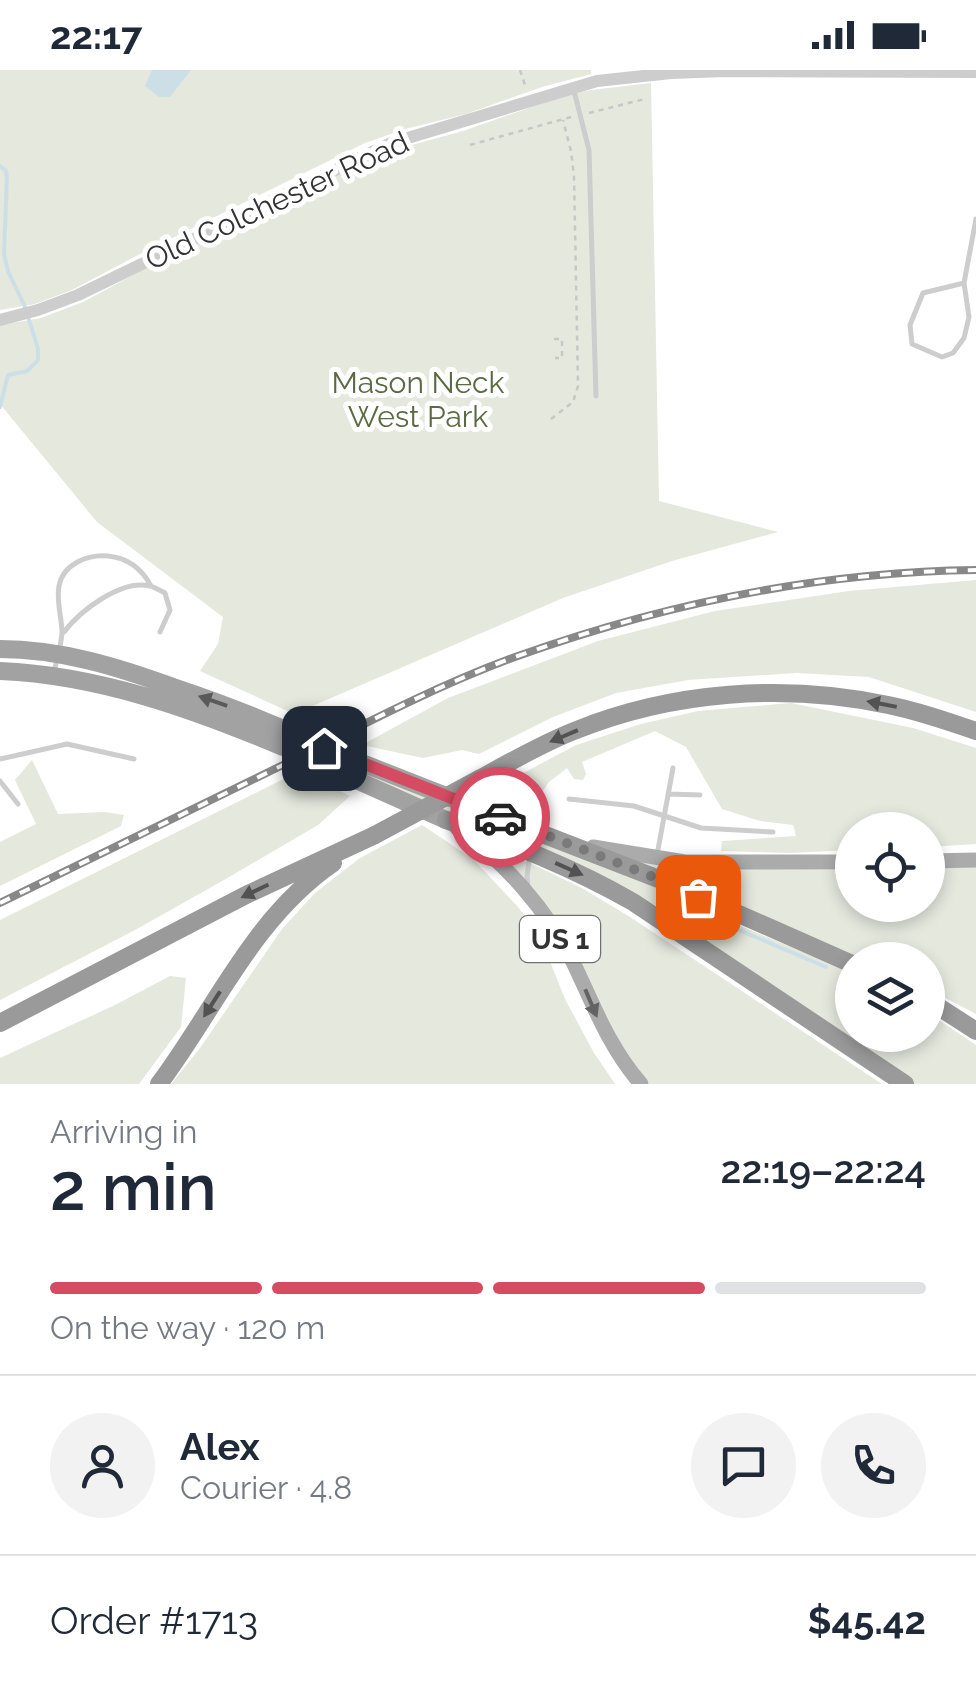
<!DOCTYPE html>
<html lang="en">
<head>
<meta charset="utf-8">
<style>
	body { margin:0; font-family:Raleway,sans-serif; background:#f2f2f3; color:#1f2937; height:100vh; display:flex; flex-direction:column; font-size:38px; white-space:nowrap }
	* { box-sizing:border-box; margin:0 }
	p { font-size:32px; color:#747a83 }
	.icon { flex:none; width:55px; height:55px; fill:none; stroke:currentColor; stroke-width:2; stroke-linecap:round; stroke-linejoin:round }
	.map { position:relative; height:1014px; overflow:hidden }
	.side { display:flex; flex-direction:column; background:#fff; flex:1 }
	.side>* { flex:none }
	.tools { position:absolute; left:835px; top:742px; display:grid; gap:20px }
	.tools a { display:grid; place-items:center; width:110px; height:110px; border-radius:50%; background:#fff; box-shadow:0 5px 15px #0003; font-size:50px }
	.pin { position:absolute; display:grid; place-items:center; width:85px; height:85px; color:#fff; margin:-42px; border-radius:20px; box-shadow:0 5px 15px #0006 }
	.courier { position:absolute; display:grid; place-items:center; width:100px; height:100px; margin:-50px; border:8px solid #d44b62; border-radius:50%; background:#fff; color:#222; box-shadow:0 2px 12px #0007 }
	.head em { font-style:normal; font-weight:600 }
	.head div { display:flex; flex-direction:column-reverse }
	.head { display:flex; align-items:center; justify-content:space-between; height:170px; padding:0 50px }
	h1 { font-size:65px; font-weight:600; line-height:75px }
	.bar { display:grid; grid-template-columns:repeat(4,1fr); gap:15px 10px; align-content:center; height:120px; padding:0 50px }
	.bar i { height:12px; border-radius:8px; background:#e0e1e3 }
	.bar .active { background:#d44b62 }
	.bar p { grid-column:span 4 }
	.line { display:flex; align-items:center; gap:25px; padding:0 50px; border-top:2px solid #e0e1e3 }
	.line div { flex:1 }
	.round { display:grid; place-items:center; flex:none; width:105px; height:105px; border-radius:52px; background:#f2f2f3 }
	.status { display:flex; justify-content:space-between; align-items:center; height:70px; padding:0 50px; background:#fff; direction:ltr }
	.status svg { height:28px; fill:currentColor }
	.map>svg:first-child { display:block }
	.green { fill:#e4e8dd }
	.water { fill:#ccdfe7 }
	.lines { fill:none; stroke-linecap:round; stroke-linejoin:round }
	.stream { stroke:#ccdfe7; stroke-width:4 }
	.path { stroke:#c7c7c7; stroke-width:2.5; stroke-dasharray:5 5; stroke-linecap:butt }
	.service { stroke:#cdcdcd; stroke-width:5 }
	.tertiary { stroke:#cdcdcd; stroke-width:12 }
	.primary { stroke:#ababab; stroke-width:15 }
	.trunk { stroke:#a2a2a2; stroke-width:18 }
	.motorway { stroke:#9a9a9a; stroke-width:18 }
	.rail-casing { stroke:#888; stroke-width:8 }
	.rail { stroke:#fff; stroke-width:4; stroke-dasharray:11; stroke-linecap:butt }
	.motorway-bridge { stroke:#9a9a9a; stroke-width:18 }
	.oneway { fill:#5a5a5a }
	.oneway2 { fill:#525252 }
	.oneway3 { fill:#636363 }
	.done { stroke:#7a7a7a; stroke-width:10; stroke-dasharray:0 18 }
	.route { stroke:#d44b62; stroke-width:12 }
	.labels { text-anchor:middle; stroke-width:10; stroke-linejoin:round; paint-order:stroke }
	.shield { fill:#fff; stroke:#707070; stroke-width:2.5 }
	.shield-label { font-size:28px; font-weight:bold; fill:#333 }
	.street-label { font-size:30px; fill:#333; stroke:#fff }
	.park-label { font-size:30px; fill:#5a6b44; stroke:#fff }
</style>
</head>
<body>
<div class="status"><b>22:17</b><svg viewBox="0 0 49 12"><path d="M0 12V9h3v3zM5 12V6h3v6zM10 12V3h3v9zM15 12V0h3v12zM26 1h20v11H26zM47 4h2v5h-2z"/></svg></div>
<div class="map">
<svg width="976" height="1014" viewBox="0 0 976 1014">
	<rect width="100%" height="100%" fill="#fff"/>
	<path class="green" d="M0,0H591V4L542,17L466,44L405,59L365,73L140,184L72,220L35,234L0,240Z
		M651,13L659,431L778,462L672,491L563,528L294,644L200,601L218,574L223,547L97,452L0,334V255L41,248L83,232L157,192L379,84L463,61L563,26L591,20Z
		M976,510V642L869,607L797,603L688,610L616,623L553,647L479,684L462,680L423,688L362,675L448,628L598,571L715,541L849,521Z
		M791,633L913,658L976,678V774L928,777V760H852V780L790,783L721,781L722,771L796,766L793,755L760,751L722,739L686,677L655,661L582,692L586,704L583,710L574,709L567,698L549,712L530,738L480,726L576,675L641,654L698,641Z
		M316,684L616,801L662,820L699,839L842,898L852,904V965H928V943L976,975V1014H913L658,839L468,751Z
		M32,690L58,744L105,742L124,745L121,756L0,816V772L36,754L15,710Z
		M300,701L350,726L318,755L224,810L135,860L0,930V850Z
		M422,755L473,789L518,837L539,864L565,929L594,983L615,1014H171L200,978L282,859L315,823L360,788Z
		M478,768L582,818L630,847L882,1014H649L628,989L600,932Z
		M614,786L680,798L852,800V835H928V797H976V944L928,919V890H862L713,822Z
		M170,906L186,908L181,957L139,1014H0V988L117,934Z"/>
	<path class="water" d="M152,0H191L170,27H159L145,16Z"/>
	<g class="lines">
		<path class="stream" d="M0,96L6,101L7,107L4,184L8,201L25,237L38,279V290L27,301L8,305L0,337
			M658,831L692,840L826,897"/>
		<path class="path" d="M520,0L526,18
			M589,43L645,29
			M470,75L571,47
			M554,269H562V288H555
			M551,349L573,332L578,316L574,106L571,81L563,50"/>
		<path class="service" d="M574,21L589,80L596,326
			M964,213L923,223L910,255L912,274L942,287L953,283L964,268L969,247L964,213L976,149
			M64,562C80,541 121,509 150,516C152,516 163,522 165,523L170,540L160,562
			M54,602C57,589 61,576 62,563C62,548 56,531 59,516C63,494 88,484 108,486C128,488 142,499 151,516
			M0,689L67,674L134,689
			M0,711L18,734
			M668,724L700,725
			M569,729L634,736L701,758L773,762
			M657,785L673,698
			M690,796L696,819
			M528,818L527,806L530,785"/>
		<path class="tertiary" d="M0,250L38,240L78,225L391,73L597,11L671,3L725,1L976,2"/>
		<path class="primary" d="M457,758C504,791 548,841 573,892C594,936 609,977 641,1014
			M593,777L685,792H852
			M928,791L976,790"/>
		<path class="trunk" d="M0,579C60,579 118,597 173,617C218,632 260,648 303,668
			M0,601C98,605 193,639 283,677
			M324,678L545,765
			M307,688L446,750"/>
		<path class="motorway" d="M479,709C510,692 541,674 574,661C672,621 785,613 888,635C918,641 947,651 976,661
			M446,750C510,773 574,798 633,832L905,1014
			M545,765L669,813L852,894
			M928,930L976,961
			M0,953L246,825L375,765
			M159,1014C216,938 253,848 333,793"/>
		<g class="rail-casing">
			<path id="rail" d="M0,833C96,786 192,740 287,693C362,655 436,616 515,587C663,534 818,502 976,500"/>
		</g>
		<use href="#rail" class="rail"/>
		<path class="motorway-bridge" d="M375,765L479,709"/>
	</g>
	<defs><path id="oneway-solid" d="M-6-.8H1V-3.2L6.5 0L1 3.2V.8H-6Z" transform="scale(2.5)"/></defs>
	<use class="oneway" href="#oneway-solid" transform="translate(213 631) rotate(-161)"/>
	<g class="oneway2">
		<use href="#oneway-solid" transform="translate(882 634) rotate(-169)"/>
		<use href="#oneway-solid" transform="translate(564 666) rotate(157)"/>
		<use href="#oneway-solid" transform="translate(569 799) rotate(24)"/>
		<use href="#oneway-solid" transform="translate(255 821) rotate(154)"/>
		<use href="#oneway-solid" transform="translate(212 934) rotate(123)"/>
	</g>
	<use class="oneway3" href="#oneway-solid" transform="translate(591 933) rotate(67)"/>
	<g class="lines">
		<path class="done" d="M500,747L669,813L698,827"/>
		<path class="route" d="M324,678L500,747"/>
	</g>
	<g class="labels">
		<rect class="shield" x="520" y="846" width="80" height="46" rx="8"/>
		<g class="shield-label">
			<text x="560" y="879">US 1</text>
		</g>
		<g class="street-label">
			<text transform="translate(277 131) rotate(-25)" y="10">Old Colchester Road</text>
		</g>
		<g class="park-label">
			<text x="418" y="323">Mason Neck<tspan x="418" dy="34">West Park</tspan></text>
		</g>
	</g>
</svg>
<div class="tools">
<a><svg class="icon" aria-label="locate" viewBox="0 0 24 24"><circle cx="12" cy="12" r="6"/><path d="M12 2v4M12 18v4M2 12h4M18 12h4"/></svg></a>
<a><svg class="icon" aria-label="layers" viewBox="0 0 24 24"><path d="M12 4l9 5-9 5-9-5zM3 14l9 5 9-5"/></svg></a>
</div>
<div class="pin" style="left:698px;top:827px;background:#ea580c"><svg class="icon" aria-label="bag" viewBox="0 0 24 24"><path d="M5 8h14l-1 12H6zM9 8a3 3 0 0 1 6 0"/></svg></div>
<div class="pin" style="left:324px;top:678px;background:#1f2937"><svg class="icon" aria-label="home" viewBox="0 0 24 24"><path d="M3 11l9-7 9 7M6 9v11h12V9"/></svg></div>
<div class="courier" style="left:500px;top:747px"><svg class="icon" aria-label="car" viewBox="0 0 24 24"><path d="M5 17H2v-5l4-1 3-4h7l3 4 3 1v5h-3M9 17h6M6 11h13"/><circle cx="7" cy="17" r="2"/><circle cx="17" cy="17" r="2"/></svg></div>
</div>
<section class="side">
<div class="head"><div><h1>2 min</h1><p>Arriving in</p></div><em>22:19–22:24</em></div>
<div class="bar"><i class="active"></i><i class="active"></i><i class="active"></i><i></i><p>On the way · 120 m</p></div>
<div class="line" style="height:180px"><a class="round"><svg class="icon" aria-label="person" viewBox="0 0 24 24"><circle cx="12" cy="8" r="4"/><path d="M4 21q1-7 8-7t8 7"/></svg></a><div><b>Alex</b><p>Courier · 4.8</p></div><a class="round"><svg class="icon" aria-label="chat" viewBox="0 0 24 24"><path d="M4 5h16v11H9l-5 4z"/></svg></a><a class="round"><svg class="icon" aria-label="phone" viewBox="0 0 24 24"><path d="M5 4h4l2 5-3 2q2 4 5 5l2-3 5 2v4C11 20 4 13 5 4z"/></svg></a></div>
<div class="line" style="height:130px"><div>Order #1713</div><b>$45.42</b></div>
</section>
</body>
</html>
